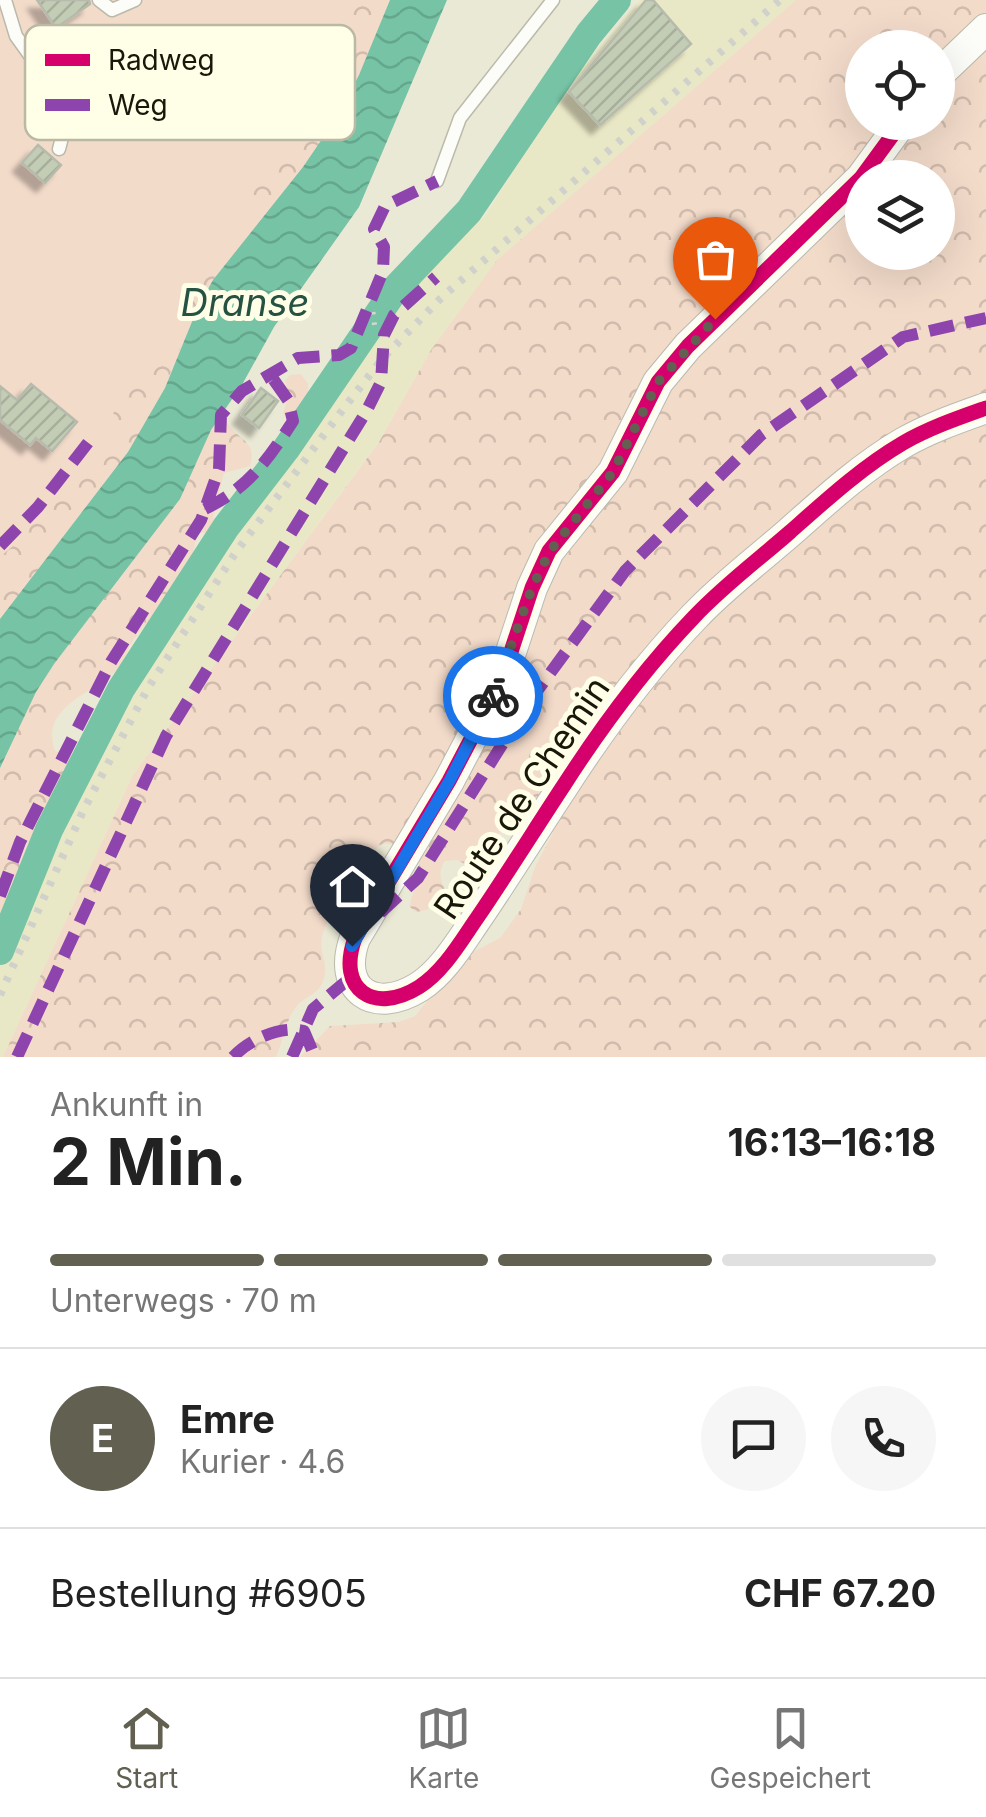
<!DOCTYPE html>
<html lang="de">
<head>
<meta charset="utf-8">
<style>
	body { margin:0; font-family:Inter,sans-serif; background:#f6f6f6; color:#222; height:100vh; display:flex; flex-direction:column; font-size:38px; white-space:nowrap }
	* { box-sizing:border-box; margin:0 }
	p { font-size:32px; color:#767676 }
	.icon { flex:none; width:55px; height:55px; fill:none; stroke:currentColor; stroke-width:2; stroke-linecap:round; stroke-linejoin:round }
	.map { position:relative; height:1057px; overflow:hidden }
	.side { display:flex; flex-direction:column; background:#fff; flex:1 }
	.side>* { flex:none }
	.fabs { position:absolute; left:845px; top:30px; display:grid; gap:20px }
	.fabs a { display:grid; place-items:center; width:110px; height:110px; border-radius:50%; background:#fff; box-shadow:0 10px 40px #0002; font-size:50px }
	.pin { position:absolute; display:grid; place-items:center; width:85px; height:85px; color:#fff; margin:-102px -42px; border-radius:50% 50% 50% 0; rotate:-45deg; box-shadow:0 0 10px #0007 }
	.pin .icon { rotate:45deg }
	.courier { position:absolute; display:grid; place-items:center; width:100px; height:100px; margin:-50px; border:8px solid #1a73e8; border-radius:50%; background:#fff; color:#222; box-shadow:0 2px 12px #0007 }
	.headline em { font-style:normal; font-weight:700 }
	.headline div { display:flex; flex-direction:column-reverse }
	.headline { display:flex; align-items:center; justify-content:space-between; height:170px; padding:0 50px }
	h1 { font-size:65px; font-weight:700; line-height:75px }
	.bar { display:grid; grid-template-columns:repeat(4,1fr); gap:15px 10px; align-content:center; height:120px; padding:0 50px }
	.bar i { height:12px; border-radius:8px; background:#e0e0e0 }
	.bar .on { background:#626050 }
	.bar p { grid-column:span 4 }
	.line { display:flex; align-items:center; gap:25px; padding:0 50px; border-top:2px solid #e0e0e0 }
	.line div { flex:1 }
	.round { display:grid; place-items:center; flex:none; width:105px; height:105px; border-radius:52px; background:#f6f6f6 }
	.tabs { display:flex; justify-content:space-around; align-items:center; height:140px; border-top:2px solid #e0e0e0; background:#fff; font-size:28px; color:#767676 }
	.tabs a { display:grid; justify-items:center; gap:5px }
	.tabs .on { color:#626050 }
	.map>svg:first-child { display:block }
	.built { fill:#e9e8c6 }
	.green { fill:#f3dbca }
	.forest { fill:url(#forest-crowns); fill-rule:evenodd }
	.water { fill:url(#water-waves) }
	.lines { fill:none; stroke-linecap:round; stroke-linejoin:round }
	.canal { stroke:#76c3a5; stroke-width:28 }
	.building { fill:url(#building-hatch); stroke:#b7bbac; stroke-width:2.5; filter:url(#shadow) }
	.service-casing { stroke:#bbbaaa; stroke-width:15 }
	.tertiary-casing { stroke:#bbbaaa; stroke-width:32 }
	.path { stroke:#d7d7d1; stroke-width:5; stroke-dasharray:2.5 8; stroke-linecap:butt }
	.service { stroke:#fcfcf9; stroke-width:12 }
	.tertiary { stroke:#fcfcf9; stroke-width:30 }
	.rail { stroke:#d1d1cc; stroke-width:8; stroke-dasharray:5 10; stroke-linecap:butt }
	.quiet { stroke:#8e44ad; stroke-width:12; stroke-dasharray:25 12; stroke-linecap:butt }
	.cycleway-casing { stroke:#fffee7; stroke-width:21 }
	.cycleway { stroke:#d6006c; stroke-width:15 }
	.done { stroke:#626050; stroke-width:10; stroke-dasharray:0 18 }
	.route { stroke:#1a73e8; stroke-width:12 }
	.labels { text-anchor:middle; stroke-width:10; stroke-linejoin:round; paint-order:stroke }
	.street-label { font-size:35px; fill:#181709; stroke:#fffee7 }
	.water-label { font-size:38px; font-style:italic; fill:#255243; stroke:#fffee7 }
	.key { fill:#fffee7; stroke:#bab9a4; stroke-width:2.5 }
	.key-label { font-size:28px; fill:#181709 }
</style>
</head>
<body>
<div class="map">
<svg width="986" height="1057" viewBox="0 0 986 1057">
	<defs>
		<pattern id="forest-crowns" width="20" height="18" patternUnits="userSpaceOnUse" patternTransform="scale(2.5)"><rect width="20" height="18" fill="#f3dbca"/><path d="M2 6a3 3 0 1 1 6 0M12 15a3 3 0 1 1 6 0" fill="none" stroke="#d0bbac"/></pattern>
		<pattern id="water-waves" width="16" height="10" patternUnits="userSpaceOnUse" patternTransform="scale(2.5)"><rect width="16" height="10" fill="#76c3a5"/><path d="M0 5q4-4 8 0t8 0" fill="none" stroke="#65a78d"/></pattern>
		<pattern id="building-hatch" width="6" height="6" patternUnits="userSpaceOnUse" patternTransform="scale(2.5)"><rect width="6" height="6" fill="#c3cdb6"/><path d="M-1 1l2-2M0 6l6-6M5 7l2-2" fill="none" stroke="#a7af9b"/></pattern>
		<filter id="shadow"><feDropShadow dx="-9" dy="9" stdDeviation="2.5" flood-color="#0004"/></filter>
	</defs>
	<rect width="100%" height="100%" fill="#eae9d5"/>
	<path class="built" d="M640,0H796L497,260L431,350L379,441L133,775L3,1057H0V921L41,815L240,530L304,444L373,341L396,298L486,215L564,90Z"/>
	<path class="green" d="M0,0H411L0,686Z"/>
	<path class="forest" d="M356,0H390C366,59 341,116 303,168C274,206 239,241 213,280C186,320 176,369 153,411C112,486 52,552 0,619V557L26,535L27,526L47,500L60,491L68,474L94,446L113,440L123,432L122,425L111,417L160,339L183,326L184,316L179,309C166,310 158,311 148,302V294L154,287L163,286L174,299L183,300L190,296L195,277L217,260L220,243L243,229L252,219C256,195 243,174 273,164L283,135L300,125C304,76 316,100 340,70V25Z
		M796,0H986V1057H300L330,1026L399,1022L415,1016L463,957L500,938L521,909L535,867L553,833L552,815L529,801L518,805L481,863L473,868L457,860L445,861C438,871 440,879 445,890C440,904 432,910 416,912L410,907C412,886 423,885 418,857C356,820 383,870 361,892C357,895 351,896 347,899C335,906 325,923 322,937C318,953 330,964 323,981C317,997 305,995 296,1007C286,1019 283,1042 276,1057H3L133,775L379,442L431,350L497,260ZM862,48H938V122H862ZM862,178H938V252H862Z
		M301,374L308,384V403L325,404L324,411L304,432L247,512C237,521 233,536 221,542L212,540L205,533H198C191,548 196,564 188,579C175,603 146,618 131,644C126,653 124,664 116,671C92,694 39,707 55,751L72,755C86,746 89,727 101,716L106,719L41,815L0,920V728L217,400C220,407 224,417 228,424C239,441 258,441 250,466L224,473L213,517L217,523L224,522L290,435L289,422L283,413L289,394L285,381L290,375Z"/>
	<path class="water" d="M390,0H447L359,207L274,327L243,383L211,430L180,499L54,664L36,692L0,768V619L128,452L165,388L198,307L213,280L303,167L337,117L359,75Z"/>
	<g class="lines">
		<path class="canal" d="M0,951L49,830L121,689L226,527L286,449L396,288L469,211L589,34L617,0"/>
	</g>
	<path class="building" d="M37,0H89L90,4L56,28Z
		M646,0H653L691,44L600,125L569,92Z
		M38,145L61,165L45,183L22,163Z
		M31,384L77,422L52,451L36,438L30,445L0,420V386L17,400Z
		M261,388L278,401L259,428L242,415Z"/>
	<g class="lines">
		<g class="service-casing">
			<path id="service" d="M5,0L16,36L62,100L64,130L59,149
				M99,0L112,10L135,0
				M437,181L460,118L553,0"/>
		</g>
		<g class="tertiary-casing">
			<path id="tertiary" d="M938,75L986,29
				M902,122L861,178L688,346L658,382L613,472L549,551L532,588L506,667L480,722L449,781L355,938C336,990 374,1015 419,987C444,971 461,941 477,918C507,874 535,829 564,785C602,726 645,668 694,617C723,586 758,560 790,532C825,501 862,467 903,443C929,428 958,418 986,408"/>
		</g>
		<path class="path" d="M373,312L375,329"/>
		<use href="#service" class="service"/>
		<use href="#tertiary" class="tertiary"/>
		<path class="rail" d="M0,995L84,809L148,688L236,552L347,404L383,358L440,299L780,0"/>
		<path class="quiet" d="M205,509C249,487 267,461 293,421L288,400L271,376
			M0,546L38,507L94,435
			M0,896L20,842L111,662L201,520L219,469L221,415L242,391L298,358L339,355L351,348L383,271L384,247L374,229L385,206L437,181
			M380,913L418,878L529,702L625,571L761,435L903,337L986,318
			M17,1057L166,736L366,412L381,382L384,335L394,315L436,277
			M233,1057C249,1040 280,1025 304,1031L315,1057
			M292,1057L313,1009L350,978"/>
		<g class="cycleway-casing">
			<path id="cycleway" d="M902,122L861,178L688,346L658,382L613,472L549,551L532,588L506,667L480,722L449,781L355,938C336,990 374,1015 419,987C444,971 461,941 477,918C507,874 535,829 564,785C602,726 645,668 694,617C723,586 758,560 790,532C825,501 862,467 903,443C929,428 958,418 986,408"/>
		</g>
		<use href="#cycleway" class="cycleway"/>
	</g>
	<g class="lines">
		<path class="done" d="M493,696L532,588L550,551L613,472L658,382L715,319"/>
		<path class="route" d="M352,946L450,780L493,696"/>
	</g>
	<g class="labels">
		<g class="street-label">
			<text transform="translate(522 798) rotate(-56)" y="12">Route de Chemin</text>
		</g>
		<g class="water-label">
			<text x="245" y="316">Dranse</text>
		</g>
	</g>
	<rect x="25" y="25" width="330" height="115" rx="15" class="key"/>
	<rect x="45" y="54" width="45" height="12" fill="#d6006c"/>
	<rect x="45" y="99" width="45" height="12" fill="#8e44ad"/>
	<g class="key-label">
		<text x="108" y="70">Radweg</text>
		<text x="108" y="115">Weg</text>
	</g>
</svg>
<div class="fabs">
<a><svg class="icon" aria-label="locate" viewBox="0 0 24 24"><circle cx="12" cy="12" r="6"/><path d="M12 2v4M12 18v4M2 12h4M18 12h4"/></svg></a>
<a><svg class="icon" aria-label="layers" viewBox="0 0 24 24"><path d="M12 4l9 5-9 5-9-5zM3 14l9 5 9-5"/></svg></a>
</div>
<div class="pin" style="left:715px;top:319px;background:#ea580c"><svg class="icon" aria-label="bag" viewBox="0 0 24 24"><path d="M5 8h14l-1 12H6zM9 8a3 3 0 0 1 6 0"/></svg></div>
<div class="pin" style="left:352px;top:946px;background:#1f2937"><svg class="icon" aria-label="home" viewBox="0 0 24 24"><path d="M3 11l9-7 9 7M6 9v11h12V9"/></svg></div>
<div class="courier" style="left:493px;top:696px"><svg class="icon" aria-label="bike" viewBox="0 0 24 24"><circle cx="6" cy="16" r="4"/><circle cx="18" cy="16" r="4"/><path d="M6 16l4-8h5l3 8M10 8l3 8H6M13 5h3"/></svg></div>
</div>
<section class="side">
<div class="headline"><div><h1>2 Min.</h1><p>Ankunft in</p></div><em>16:13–16:18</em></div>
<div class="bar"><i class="on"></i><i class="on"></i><i class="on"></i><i></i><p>Unterwegs · 70 m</p></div>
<div class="line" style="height:180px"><b class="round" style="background:#626050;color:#fff">E</b><div><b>Emre</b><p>Kurier · 4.6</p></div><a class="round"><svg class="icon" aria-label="chat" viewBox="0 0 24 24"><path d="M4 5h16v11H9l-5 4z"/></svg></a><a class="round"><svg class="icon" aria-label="phone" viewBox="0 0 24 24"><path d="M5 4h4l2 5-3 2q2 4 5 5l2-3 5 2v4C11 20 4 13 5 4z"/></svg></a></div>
<div class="line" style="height:130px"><div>Bestellung #6905</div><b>CHF 67.20</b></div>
</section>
<nav class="tabs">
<a class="on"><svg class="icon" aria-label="home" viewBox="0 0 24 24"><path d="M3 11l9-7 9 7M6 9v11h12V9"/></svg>Start</a>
<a><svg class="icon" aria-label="map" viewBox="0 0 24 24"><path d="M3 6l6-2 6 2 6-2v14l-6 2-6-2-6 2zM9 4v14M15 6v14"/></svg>Karte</a>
<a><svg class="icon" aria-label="saved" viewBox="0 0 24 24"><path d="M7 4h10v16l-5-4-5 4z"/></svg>Gespeichert</a>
</nav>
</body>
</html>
